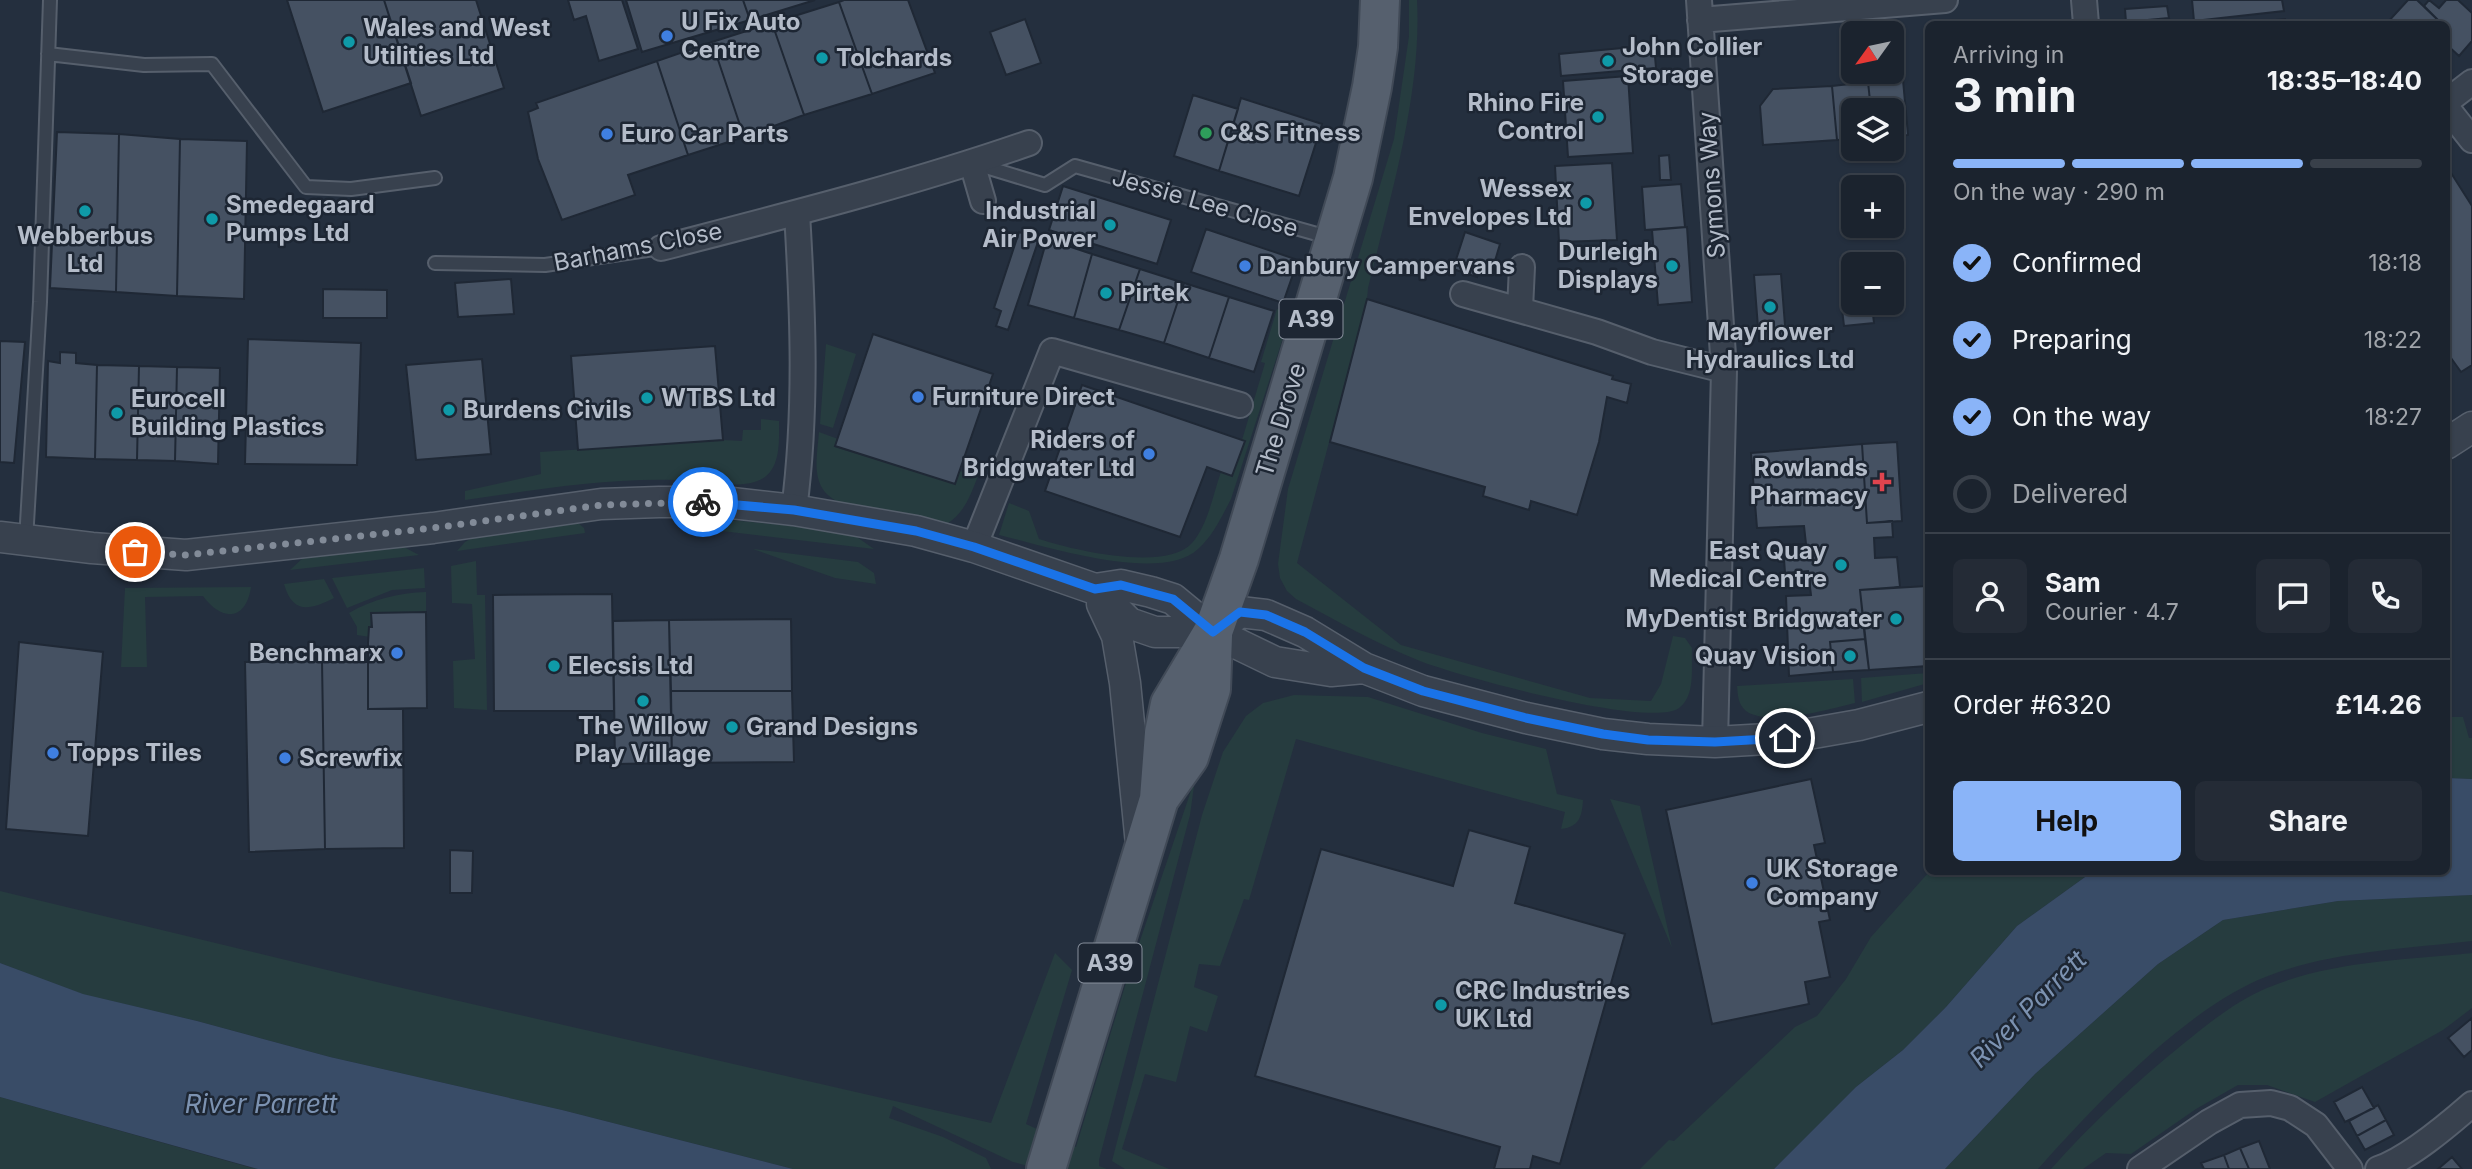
<!DOCTYPE html>
<html lang="en">
<head>
<meta charset="utf-8">
<style>
	body { margin:0; font-family:Inter,sans-serif; background:#242b36; color:#f1f3f6; height:100vh; display:flex; flex-direction:column; font-size:26px; white-space:nowrap }
	* { box-sizing:border-box; margin:0 }
	p { font-size:23px; color:#a0a4aa }
	.icon { flex:none; width:38px; height:38px; fill:none; stroke:currentColor; stroke-width:2; stroke-linecap:round; stroke-linejoin:round }
	.map { position:relative; flex:1; overflow:hidden }
	.details { position:absolute; left:1925px; top:21px; width:525px; height:854px; display:flex; flex-direction:column; background:#1b232e; border-radius:10px; box-shadow:0 2px 5px #0004,0 0 0 2px #39404a }
	.details>* { flex:none }
	.needle { width:46px; rotate:237deg }
	.tools { position:absolute; left:1841px; top:21px; display:grid; gap:14px }
	.tools a { display:grid; place-items:center; width:63px; height:63px; border-radius:10px; background:#1b232e; box-shadow:0 2px 5px #0004,0 0 0 2px #39404a; font-size:35px }
	.pin { position:absolute; display:grid; place-items:center; width:60px; height:60px; color:#fff; margin:-30px; border:4px solid #fff; border-radius:50%; box-shadow:0 2px 7px #0007 }
	.courier { position:absolute; display:grid; place-items:center; width:70px; height:70px; margin:-35px; border:5px solid #1a73e8; border-radius:50%; background:#fff; color:#222; box-shadow:0 2px 9px #0007 }
	.headline em { font-style:normal; font-weight:700 }
	.headline div { display:flex; flex-direction:column-reverse }
	.headline { display:flex; align-items:center; justify-content:space-between; height:119px; padding:0 28px }
	h1 { font-size:46px; font-weight:700; line-height:52px }
	.bar { display:grid; grid-template-columns:repeat(4,1fr); gap:10px 7px; align-content:center; height:84px; padding:0 28px }
	.bar i { height:9px; border-radius:5px; background:#39404a }
	.bar .on { background:#8ab4f8 }
	.bar p { grid-column:span 4 }
	.line { display:flex; align-items:center; gap:18px; padding:0 28px; border-top:2px solid #39404a }
	.line div { flex:1 }
	.round { display:grid; place-items:center; flex:none; width:74px; height:74px; border-radius:10px; background:#242b36 }
	ol { padding:0 28px; list-style:none }
	li { display:flex; align-items:center; gap:21px; height:77px }
	li p { margin-inline-start:auto }
	li .icon { padding:7px; border-radius:50%; background:#8ab4f8; color:#111; stroke-width:4 }
	li:last-child { color:#a0a4aa }
	li i { width:38px; height:38px; border:4px solid #39404a; border-radius:50% }
	.action { display:flex; gap:14px; margin-top:auto; padding:14px 28px }
	.action a { flex:1; height:80px; border-radius:10px; background:#8ab4f8; color:#111; font-size:28px; font-weight:700; line-height:80px; text-align:center }
	.action a+a { background:#242b36; color:#f1f3f6 }
	.map>svg:first-child { display:block }
	.green { fill:#263c3f }
	.water { fill:#394c67 }
	.building { fill:#455162; stroke:#1f2835; stroke-width:2 }
	.lines { fill:none; stroke-linecap:round; stroke-linejoin:round }
	.service-casing { stroke:#565f6c; stroke-width:16 }
	.minor-casing { stroke:#565f6c; stroke-width:28 }
	.tertiary-casing { stroke:#565f6c; stroke-width:33 }
	.primary-casing { stroke:#414a57; stroke-width:42 }
	.service { stroke:#38414e; stroke-width:12 }
	.minor { stroke:#38414e; stroke-width:24 }
	.tertiary { stroke:#38414e; stroke-width:30 }
	.primary { stroke:#56606e; stroke-width:38 }
	.done { stroke:#828b98; stroke-width:7; stroke-dasharray:0 12.6 }
	.route { stroke:#1a73e8; stroke-width:9 }
	.shop-dot { fill:#3f7fe0; stroke:#1d2633; stroke-width:2.5 }
	.culture-dot { fill:#0f9aa8; stroke:#1d2633; stroke-width:2.5 }
	.leisure-dot { fill:#2e9e5b; stroke:#1d2633; stroke-width:2.5 }
	.health-dot { fill:#e0444e; stroke:#1d2633; stroke-width:2.5 }
	.labels { text-anchor:middle; stroke-width:5; stroke-linejoin:round; paint-order:stroke }
	.shield { fill:#1d2633; stroke:#878f9c; stroke-width:2 }
	.shield-label { font-size:23px; font-weight:bold; fill:#b4bcc9 }
	.poi-label { font-size:24px; font-weight:bold; fill:#b4bcc9; stroke:#1d2633; text-anchor:start }
	.street-label { font-size:24px; fill:#b4bcc9; stroke:#1d2633 }
	.water-label { font-size:26px; font-style:italic; fill:#7c92b1; stroke:#1d2633 }
</style>
</head>
<body>
<div class="map">
<svg width="2472" height="1169" viewBox="0 0 2472 1169">
	<rect width="100%" height="100%" fill="#242f3e"/>
	<path class="green" d="M1409,0H1417C1422,93 1390,198 1368,288L1367,299L1297,563L1401,645L1590,698L1651,701L1661,684L1673,636L1685,638L1692,648C1691,667 1696,695 1679,708C1651,729 1458,676 1420,661C1377,644 1337,621 1296,599L1287,591L1280,578L1278,564L1288,489L1394,139L1409,36Z
		M1277,309L1291,313L1231,499C1222,516 1213,536 1198,549C1161,584 1045,546 999,535L1009,503L1029,511L1039,539C1072,550 1166,572 1192,543C1208,525 1213,494 1221,472L1232,476L1245,441L1242,440L1265,363L1261,362Z
		M826,344L856,354L833,428L820,424Z
		M761,419L779,421C779,439 781,465 765,477C743,492 700,480 675,480C605,478 534,490 465,500V491L541,474L540,452L723,440L742,441L743,430H761Z
		M819,432L838,439L835,447L955,484L960,471L978,476C970,496 965,512 947,524L839,502C809,489 817,458 819,432Z
		M709,518L792,526L854,535L874,549L705,529L707,519Z
		M578,523L584,528L585,533L457,551L465,542L474,537Z
		M402,546L419,555L290,570L303,558Z
		M753,549L858,562L874,573L876,584L835,578Z
		M476,561L477,595H485L487,710L454,708L453,661L475,659L472,604L452,603L451,566Z
		M424,568L425,588L392,590L347,608L332,578Z
		M324,579L334,598C310,610 293,615 284,584Z
		M251,587C246,621 222,622 203,596L145,597L147,667H121L125,588Z
		M426,592V612L371,613L370,637L357,635V627L349,613C373,599 398,593 426,592Z
		M1928,673V683L1862,702L1861,678Z
		M1853,679L1855,703C1830,709 1768,727 1746,711C1738,704 1738,696 1737,686Z
		M1294,695L1368,697L1482,733L1546,749L1557,794L1583,800C1582,817 1579,827 1561,829L1565,812L1296,739L1249,900L1244,899L1220,966L1199,964L1194,987L1218,996L1207,1032L1190,1026L1176,1082L1145,1074L1122,1149L1169,1169H1125L1112,1161L1202,815L1223,752L1246,716L1263,703Z
		M2447,717H2463L2469,738H2472V779L2447,778Z
		M1195,779L1190,815L1099,1160V1166L1107,1169H1039L1013,1162L893,1106L889,1118L943,1137L986,1158L991,1169H793L562,1110L330,1057L197,1021L82,994L0,963V891L385,984L991,1123L1055,953L1072,970L1026,1124L1076,1147L1129,973Z
		M1610,799L1640,806L1672,948Z
		M1929,872H2092L2017,926L1946,1007L1903,1050L1856,1087L1774,1169H1640L1669,1140L1674,1141L1795,1027L1817,1016L1846,979L1871,937Z
		M2472,895V941C2404,949 2333,951 2268,976C2188,1006 2095,1105 2038,1169H1945L2035,1074L2158,964L2223,920L2338,901Z
		M2472,953V1008L2443,1030L2315,1102L2267,1085H2238L2196,1109L2131,1154L2106,1153L2083,1169H2051C2091,1124 2136,1082 2183,1044C2209,1023 2236,1001 2267,988C2331,961 2404,960 2472,953Z
		M0,1097L252,1168L258,1169H0Z"/>
	<path class="water" d="M2447,778L2472,779V895L2338,901L2223,920L2158,964L2035,1074L1945,1169H1774L1856,1087L1903,1050L1946,1007L2017,926L2092,872H2446Z
		M0,963L83,994L197,1021L330,1057L562,1110L793,1169H258L0,1097Z"/>
	<path class="building" d="M287,0H384L411,83L323,112Z
		M384,0H476L504,88L421,116Z
		M568,0H622L638,49L599,61L586,16L574,20Z
		M626,0H743L750,20L642,52Z
		M743,0H815L750,20Z
		M844,0H908L935,73L872,94L839,2Z
		M2192,0H2282L2284,11L2194,21Z
		M2408,0H2417L2442,24H2386Z
		M2429,0L2439,8L2446,0H2458L2472,13V41L2459,56L2446,44V36L2450,32L2446,29V24H2442L2424,6Z
		M839,2L872,94L804,115L772,23Z
		M2167,6L2169,18L2126,22L2125,9Z
		M1025,19L1041,63L1006,75L990,32Z
		M2285,19L2286,24H2237Z
		M772,23L804,115L744,137L712,42Z
		M712,42L744,137L688,155L657,61Z
		M1654,45L1656,68L1561,76L1559,54Z
		M657,61L688,155L628,175L635,195L562,220L538,159L528,112L538,108L536,103Z
		M1628,76L1633,153L1568,157L1563,81Z
		M1903,80L1908,135L1892,137V110H1871L1868,82Z
		M1868,82L1871,110H1853V139L1837,140L1832,86Z
		M1832,86L1837,140L1763,145L1760,106L1773,89Z
		M1193,95L1238,109L1219,171L1174,156Z
		M1241,98L1322,124L1299,196L1219,171Z
		M57,132L119,134L116,292L50,288Z
		M119,134L180,139L177,296L116,292Z
		M180,139L247,141L244,299L177,296Z
		M1669,155L1671,180H1660L1659,156Z
		M1612,163L1617,240L1559,242L1555,166Z
		M2446,165L2472,206V365L2461,372L2446,351Z
		M1681,184L1685,227L1645,230L1642,187Z
		M1063,186L1171,220L1157,264L1049,230Z
		M1687,227L1692,302L1658,305L1652,230Z
		M1206,229L1298,260L1283,303L1191,272Z
		M1019,232L1039,239L1008,330L996,326L1001,311L994,308Z
		M1465,232L1500,244L1492,271L1480,267L1477,277L1453,269Z
		M1047,239L1092,254L1074,318L1028,305Z
		M1092,254L1140,269L1119,330L1074,318Z
		M1140,269L1184,283L1164,343L1119,330Z
		M1781,274L1786,338L1759,341L1754,275Z
		M511,279L514,314L458,317L455,283Z
		M1184,283L1229,297L1209,358L1164,343Z
		M323,289L387,290V318H323Z
		M1229,297L1274,311L1254,372L1209,358Z
		M1367,299L1613,376L1612,379L1631,384L1627,403L1607,397L1599,442L1577,515L1531,501L1529,510L1483,496L1485,487L1330,442Z
		M1872,306L1874,323L1844,326L1842,309Z
		M873,334L993,374L955,484L835,446Z
		M248,339L361,343L357,465L245,464Z
		M0,341L25,342L14,463L0,462Z
		M715,346L723,440L578,450L571,356Z
		M60,352L76,353V363L97,365L95,459L46,457L48,361L60,363Z
		M482,359L491,454L416,460L406,365Z
		M97,365L139,366L137,460L95,459Z
		M139,366L177,367L175,461L137,460Z
		M177,367L220,368L218,464L175,461Z
		M1082,385L1245,441L1232,476L1207,467L1180,537L1045,491Z
		M1897,442L1902,521L1867,523L1862,444Z
		M1862,444L1867,523L1892,521L1893,537L1874,538L1875,558L1897,557L1900,587L1860,590L1865,639L1830,642L1833,672L1789,676L1786,596L1811,595L1808,571L1785,573L1783,545L1806,544L1804,526L1757,528L1751,453Z
		M1927,586L1928,666L1869,670L1860,590Z
		M612,594L614,711H494L493,595Z
		M426,612L427,708L368,709V643L369,627H372L371,613Z
		M791,619L792,691H671L669,620Z
		M669,620L672,763L615,764L613,621Z
		M1865,639L1869,670L1833,672L1830,642Z
		M19,642L103,652L88,836L6,829Z
		M322,661L368,662V709H403L404,848L325,849Z
		M322,661L325,849L249,852L245,662Z
		M671,691H792L794,762L672,763Z
		M1811,779L1825,843L1814,845L1830,920L1819,922L1830,977L1805,982L1809,1004L1712,1024L1666,810Z
		M1469,830L1530,847L1515,903L1625,934L1560,1164L1533,1156L1530,1169H1494L1500,1147L1255,1076L1321,849L1453,886Z
		M450,850L473,851L472,893H450Z
		M2472,1018V1050L2464,1057L2448,1038Z
		M2362,1087L2374,1108L2345,1122L2334,1102Z
		M2378,1105L2386,1120L2357,1136L2349,1121Z
		M2386,1120L2394,1135L2365,1150L2357,1136Z
		M2259,1141L2270,1169H2249L2240,1148Z
		M2240,1148L2249,1169H2229L2224,1155Z
		M2224,1155L2229,1169H2204L2201,1163Z
		M2452,1157L2462,1169H2438Z"/>
	<g class="lines">
		<g class="service-casing">
			<path id="service" d="M48,54L144,65L212,64L306,187L351,189L435,178
				M976,164L1045,185L1075,166L1331,238
				M435,263L545,265L661,248
				M26,540L40,302L50,0"/>
		</g>
		<g class="minor-casing">
			<path id="minor" d="M1699,0L1724,370L1715,742
				M2084,0L2086,24
				M1700,20L1945,0
				M2446,102L2472,82
				M2446,107L2472,140
				M972,163L983,201
				M661,248C784,216 908,185 1029,143
				M1463,294L1597,332L1652,352L1724,370
				M1520,309L1522,267
				M794,510C807,410 803,313 797,213
				M974,547L1052,351L1240,405
				M2140,1169L2209,1122L2240,1105L2271,1103L2290,1108L2316,1125L2350,1169
				M2378,1169C2408,1159 2448,1125 2472,1104"/>
		</g>
		<g class="tertiary-casing">
			<path id="tertiary" d="M2446,444L2472,427
				M0,537L92,548L186,555L433,528L601,504L659,502H723L794,510L916,531L974,547L1095,589L1121,585L1151,592L1173,599L1213,632L1275,662L1331,671L1364,668L1423,691L1526,718L1603,734L1648,739L1715,742L1785,738L1859,725L1928,707
				M1095,589L1129,623L1155,632H1213L1240,612L1266,615L1305,632L1364,668
				M1102,604L1117,636L1125,683L1141,844"/>
		</g>
		<g class="primary-casing">
			<path id="primary" d="M1159,799L1189,757L1211,689L1213,636
				M1046,1169L1159,799L1164,733L1170,704L1213,632L1239,559L1353,178L1372,87L1378,47L1380,0"/>
		</g>
		<use href="#service" class="service"/>
		<use href="#minor" class="minor"/>
		<use href="#tertiary" class="tertiary"/>
		<use href="#primary" class="primary"/>
	</g>
	<g class="lines">
		<path class="done" d="M135,552L186,555L433,528L601,505L703,502"/>
		<path class="route" d="M703,502L794,510L916,531L974,547L1095,589L1121,585L1173,599L1213,632L1240,612L1266,615L1305,632L1364,668L1423,691L1526,718L1603,734L1648,740L1715,742L1785,738"/>
	</g>
	<g class="shop-dot">
		<circle cx="667" cy="36" r="7"/>
		<circle cx="607" cy="134" r="7"/>
		<circle cx="1245" cy="266" r="7"/>
		<circle cx="918" cy="397" r="7"/>
		<circle cx="1149" cy="454" r="7"/>
		<circle cx="397" cy="653" r="7"/>
		<circle cx="53" cy="753" r="7"/>
		<circle cx="285" cy="758" r="7"/>
		<circle cx="1752" cy="883" r="7"/>
	</g>
	<g class="culture-dot">
		<circle cx="349" cy="42" r="7"/>
		<circle cx="822" cy="58" r="7"/>
		<circle cx="1608" cy="61" r="7"/>
		<circle cx="1598" cy="117" r="7"/>
		<circle cx="1586" cy="203" r="7"/>
		<circle cx="85" cy="211" r="7"/>
		<circle cx="212" cy="219" r="7"/>
		<circle cx="1110" cy="225" r="7"/>
		<circle cx="1672" cy="266" r="7"/>
		<circle cx="1106" cy="293" r="7"/>
		<circle cx="1770" cy="307" r="7"/>
		<circle cx="647" cy="398" r="7"/>
		<circle cx="449" cy="410" r="7"/>
		<circle cx="117" cy="413" r="7"/>
		<circle cx="1841" cy="565" r="7"/>
		<circle cx="1896" cy="619" r="7"/>
		<circle cx="1850" cy="656" r="7"/>
		<circle cx="554" cy="666" r="7"/>
		<circle cx="643" cy="701" r="7"/>
		<circle cx="732" cy="727" r="7"/>
		<circle cx="1441" cy="1005" r="7"/>
	</g>
	<circle class="leisure-dot" cx="1206" cy="133" r="7"/>
	<path class="health-dot" d="M1878.5 471.5h7v7h7v7h-7v7h-7v-7h-7v-7h7z"/>
	<g class="labels">
		<g class="shield">
			<rect x="1279.5" y="299.5" width="63" height="39" rx="5"/>
			<rect x="1078.5" y="943.5" width="63" height="39" rx="5"/>
		</g>
		<g class="shield-label">
			<text x="1311" y="327">A39</text>
			<text x="1110" y="971">A39</text>
		</g>
		<g class="poi-label">
			<text x="681" y="30">U Fix Auto<tspan x="681" dy="28">Centre</tspan></text>
			<text x="363" y="36">Wales and West<tspan x="363" dy="28">Utilities Ltd</tspan></text>
			<text x="1622" y="55">John Collier<tspan x="1622" dy="28">Storage</tspan></text>
			<text x="836" y="66">Tolchards</text>
			<text x="1584" y="111" text-anchor="end">Rhino Fire<tspan x="1584" dy="28">Control</tspan></text>
			<text x="1220" y="141">C&amp;S Fitness</text>
			<text x="621" y="142">Euro Car Parts</text>
			<text x="1572" y="197" text-anchor="end">Wessex<tspan x="1572" dy="28">Envelopes Ltd</tspan></text>
			<text x="226" y="213">Smedegaard<tspan x="226" dy="28">Pumps Ltd</tspan></text>
			<text x="1096" y="219" text-anchor="end">Industrial<tspan x="1096" dy="28">Air Power</tspan></text>
			<text x="85" y="244" text-anchor="middle">Webberbus<tspan x="85" dy="28">Ltd</tspan></text>
			<text x="1658" y="260" text-anchor="end">Durleigh<tspan x="1658" dy="28">Displays</tspan></text>
			<text x="1259" y="274">Danbury Campervans</text>
			<text x="1120" y="301">Pirtek</text>
			<text x="1770" y="340" text-anchor="middle">Mayflower<tspan x="1770" dy="28">Hydraulics Ltd</tspan></text>
			<text x="932" y="405">Furniture Direct</text>
			<text x="661" y="406">WTBS Ltd</text>
			<text x="131" y="407">Eurocell<tspan x="131" dy="28">Building Plastics</tspan></text>
			<text x="463" y="418">Burdens Civils</text>
			<text x="1135" y="448" text-anchor="end">Riders of<tspan x="1135" dy="28">Bridgwater Ltd</tspan></text>
			<text x="1868" y="476" text-anchor="end">Rowlands<tspan x="1868" dy="28">Pharmacy</tspan></text>
			<text x="1827" y="559" text-anchor="end">East Quay<tspan x="1827" dy="28">Medical Centre</tspan></text>
			<text x="1882" y="627" text-anchor="end">MyDentist Bridgwater</text>
			<text x="383" y="661" text-anchor="end">Benchmarx</text>
			<text x="1836" y="664" text-anchor="end">Quay Vision</text>
			<text x="568" y="674">Elecsis Ltd</text>
			<text x="643" y="734" text-anchor="middle">The Willow<tspan x="643" dy="28">Play Village</tspan></text>
			<text x="746" y="735">Grand Designs</text>
			<text x="67" y="761">Topps Tiles</text>
			<text x="299" y="766">Screwfix</text>
			<text x="1766" y="877">UK Storage<tspan x="1766" dy="28">Company</tspan></text>
			<text x="1455" y="999">CRC Industries<tspan x="1455" dy="28">UK Ltd</tspan></text>
		</g>
		<g class="street-label">
			<text transform="translate(1712 185) rotate(-94)" y="8">Symons Way</text>
			<text transform="translate(1205 203) rotate(16)" y="8">Jessie Lee Close</text>
			<text transform="translate(638 247) rotate(-11)" y="8">Barhams Close</text>
			<text transform="translate(1281 420) rotate(-73)" y="8">The Drove</text>
		</g>
		<g class="water-label">
			<text transform="translate(2028 1009) rotate(-45)" y="9">River Parrett</text>
			<text x="261" y="1113">River Parrett</text>
		</g>
	</g>
</svg>
<div class="tools">
<a><svg class="needle" viewBox="-14 -14 28 28"><path d="M0-13l5 13h-10z" fill="#e53935"/><path d="M0 13l5-13h-10z" fill="#a0a4aa"/></svg></a>
<a><svg class="icon" aria-label="layers" viewBox="0 0 24 24"><path d="M12 4l9 5-9 5-9-5zM3 14l9 5 9-5"/></svg></a>
<a>+</a>
<a>−</a>
</div>
<div class="pin" style="left:135px;top:552px;background:#ea580c"><svg class="icon" aria-label="bag" viewBox="0 0 24 24"><path d="M5 8h14l-1 12H6zM9 8a3 3 0 0 1 6 0"/></svg></div>
<div class="pin" style="left:1785px;top:738px;background:#1f2937"><svg class="icon" aria-label="home" viewBox="0 0 24 24"><path d="M3 11l9-7 9 7M6 9v11h12V9"/></svg></div>
<div class="courier" style="left:703px;top:502px"><svg class="icon" aria-label="bike" viewBox="0 0 24 24"><circle cx="6" cy="16" r="4"/><circle cx="18" cy="16" r="4"/><path d="M6 16l4-8h5l3 8M10 8l3 8H6M13 5h3"/></svg></div>
<section class="details">
<div class="headline"><div><h1>3 min</h1><p>Arriving in</p></div><em>18:35–18:40</em></div>
<div class="bar"><i class="on"></i><i class="on"></i><i class="on"></i><i></i><p>On the way · 290 m</p></div>
<ol>
<li><svg class="icon" aria-label="check" viewBox="0 0 24 24"><path d="M5 12l5 5 9-10"/></svg>Confirmed<p>18:18</p></li>
<li><svg class="icon" aria-label="check" viewBox="0 0 24 24"><path d="M5 12l5 5 9-10"/></svg>Preparing<p>18:22</p></li>
<li><svg class="icon" aria-label="check" viewBox="0 0 24 24"><path d="M5 12l5 5 9-10"/></svg>On the way<p>18:27</p></li>
<li><i></i>Delivered</li>
</ol>
<div class="line" style="height:126px"><a class="round"><svg class="icon" aria-label="person" viewBox="0 0 24 24"><circle cx="12" cy="8" r="4"/><path d="M4 21q1-7 8-7t8 7"/></svg></a><div><b>Sam</b><p>Courier · 4.7</p></div><a class="round"><svg class="icon" aria-label="chat" viewBox="0 0 24 24"><path d="M4 5h16v11H9l-5 4z"/></svg></a><a class="round"><svg class="icon" aria-label="phone" viewBox="0 0 24 24"><path d="M5 4h4l2 5-3 2q2 4 5 5l2-3 5 2v4C11 20 4 13 5 4z"/></svg></a></div>
<div class="line" style="height:91px"><div>Order #6320</div><b>£14.26</b></div>
<div class="action"><a>Help</a><a>Share</a></div>
</section>
</div>
</body>
</html>
